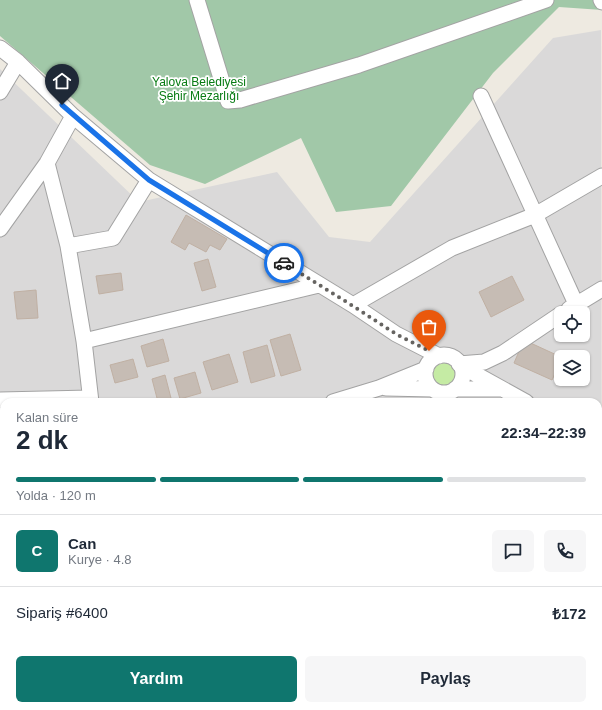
<!DOCTYPE html>
<html lang="tr">
<head>
<meta charset="utf-8">
<style>
	body { margin:0; font-family:Arial,sans-serif; background:#f6f6f7; color:#1f2937; height:100vh; display:flex; flex-direction:column; font-size:15px; white-space:nowrap }
	* { box-sizing:border-box; margin:0 }
	p { font-size:13px; color:#747a83 }
	.icon { flex:none; width:22px; height:22px; fill:none; stroke:currentColor; stroke-width:2; stroke-linecap:round; stroke-linejoin:round }
	.map { position:relative; flex:1; overflow:hidden }
	.side { position:absolute; left:0px; top:398px; width:602px; height:312px; display:flex; flex-direction:column; background:#fff; border-radius:12px 12px 0 0; box-shadow:0 1px 3px #0004 }
	.side>* { flex:none }
	.buttons { position:absolute; left:554px; top:306px; display:grid; gap:8px }
	.buttons a { display:grid; place-items:center; width:36px; height:36px; border-radius:6px; background:#fff; box-shadow:0 1px 3px #0004; font-size:20px }
	.pin { position:absolute; display:grid; place-items:center; width:34px; height:34px; color:#fff; margin:-41px -17px; border-radius:50% 50% 50% 0; rotate:-45deg; box-shadow:0 0 4px #0007 }
	.pin .icon { rotate:45deg }
	.courier { position:absolute; display:grid; place-items:center; width:40px; height:40px; margin:-20px; border:3px solid #1a73e8; border-radius:50%; background:#fff; color:#222; box-shadow:0 1px 5px #0007 }
	.summary em { font-style:normal; font-weight:700 }
	.summary div { display:flex; flex-direction:column-reverse }
	.summary { display:flex; align-items:center; justify-content:space-between; height:68px; padding:0 16px }
	h1 { font-size:26px; font-weight:700; line-height:30px }
	.bar { display:grid; grid-template-columns:repeat(4,1fr); gap:6px 4px; align-content:center; height:48px; padding:0 16px }
	.bar i { height:5px; border-radius:3px; background:#e0e1e3 }
	.bar .current { background:#0f766e }
	.bar p { grid-column:span 4 }
	.line { display:flex; align-items:center; gap:10px; padding:0 16px; border-top:1px solid #e0e1e3 }
	.line div { flex:1 }
	.round { display:grid; place-items:center; flex:none; width:42px; height:42px; border-radius:6px; background:#f6f6f7 }
	.cta { display:flex; gap:8px; margin-top:auto; padding:8px 16px }
	.cta a { flex:1; height:46px; border-radius:6px; background:#0f766e; color:#fff; font-size:16px; font-weight:700; line-height:46px; text-align:center }
	.cta a+a { background:#f6f6f7; color:#1f2937 }
	.map>svg:first-child { display:block }
	.residential { fill:#dad9d9; fill-rule:evenodd }
	.grass { fill:#c5eba4 }
	.cemetery { fill:#a1c8a8 }
	.building { fill:#c6bcb4; stroke:#c0b0a3 }
	.lines { fill:none; stroke-linecap:round; stroke-linejoin:round }
	.minor-casing { stroke:#a3a3a3; stroke-width:17 }
	.minor { stroke:#fff; stroke-width:15 }
	.done { stroke:#666461; stroke-width:4; stroke-dasharray:0 7.2 }
	.route { stroke:#1a73e8; stroke-width:5 }
	.labels { text-anchor:middle; stroke-width:3.5; stroke-linejoin:round; paint-order:stroke }
	.park-label { font-size:12px; fill:#087c14; stroke:#fff }
</style>
</head>
<body>
<div class="map">
<svg width="602" height="710" viewBox="0 0 602 710">
	<rect width="100%" height="100%" fill="#eeeae1"/>
	<path class="residential" d="M601,30L602,710H0V69L139,202L277,172L329,237L370,242L553,38ZM561,313H583V335H561ZM561,357H583V379H561ZM4,402H598V706H4Z"/>
	<path class="grass" d="M432 375a12 12 0 1 1 24 0a12 12 0 1 1-24 0Z"/>
	<path class="cemetery" d="M0,0H602V10L559,7L493,73L391,206L336,212L301,138L205,184L150,165L0,36Z"/>
	<path class="building" d="M186,215L227,239L220,250L210,245L206,252L189,243L185,250L171,242Z
		M208,259L216,287L202,291L194,263Z
		M121,273L123,290L99,294L96,276Z
		M512,276L524,300L491,317L479,292Z
		M36,290L38,318L17,319L14,292Z
		M290,334L301,370L281,376L270,340Z
		M163,339L169,361L147,367L141,346Z
		M524,340L561,357V361L552,380L514,363Z
		M267,345L275,376L251,383L243,352Z
		M229,354L238,382L212,390L203,362Z
		M133,359L138,377L115,383L110,365Z
		M195,372L201,393L180,399L174,378Z
		M165,375L172,402H158L152,379Z
		M42,706H68L66,710H40Z"/>
	<g class="lines">
		<g class="minor-casing">
			<path id="minor" d="M197,0L228,101L240,100L359,65L546,0
				M601,0L602,2
				M0,48L18,62L73,116L149,180L353,305L396,334L439,356
				M0,92L18,62
				M481,96L576,304
				M47,163L68,246L84,341L91,402
				M0,229L47,163L73,116
				M68,246L113,238L149,180
				M353,305L452,248L535,215L602,176
				M569,309L602,289
				M84,341L319,285
				M425 374a19 19 0 1 1 38 0a19 19 0 1 1-38 0Z
				M459,364L484,362L503,353L561,314
				M461,366L526,402
				M386,388L432,389
				M455,389H501
				M0,400L90,398
				M333,402L379,388L426,369
				M598,446L602,448
				M0,503L4,501
				M0,625L4,628
				M119,706L125,710
				M295,710L298,706"/>
		</g>
		<use href="#minor" class="minor"/>
	</g>
	<g class="lines">
		<path class="done" d="M284,263L353,306L396,334L429,351"/>
		<path class="route" d="M62,105L149,180L284,263"/>
	</g>
	<g class="labels">
		<g class="park-label">
			<text x="199" y="86">Yalova Belediyesi<tspan x="199" dy="14">Şehir Mezarlığı</tspan></text>
		</g>
	</g>
</svg>
<div class="buttons">
<a><svg class="icon" aria-label="locate" viewBox="0 0 24 24"><circle cx="12" cy="12" r="6"/><path d="M12 2v4M12 18v4M2 12h4M18 12h4"/></svg></a>
<a><svg class="icon" aria-label="layers" viewBox="0 0 24 24"><path d="M12 4l9 5-9 5-9-5zM3 14l9 5 9-5"/></svg></a>
</div>
<div class="pin" style="left:429px;top:351px;background:#ea580c"><svg class="icon" aria-label="bag" viewBox="0 0 24 24"><path d="M5 8h14l-1 12H6zM9 8a3 3 0 0 1 6 0"/></svg></div>
<div class="pin" style="left:62px;top:105px;background:#1f2937"><svg class="icon" aria-label="home" viewBox="0 0 24 24"><path d="M3 11l9-7 9 7M6 9v11h12V9"/></svg></div>
<div class="courier" style="left:284px;top:263px"><svg class="icon" aria-label="car" viewBox="0 0 24 24"><path d="M5 17H2v-5l4-1 3-4h7l3 4 3 1v5h-3M9 17h6M6 11h13"/><circle cx="7" cy="17" r="2"/><circle cx="17" cy="17" r="2"/></svg></div>
<section class="side">
<div class="summary"><div><h1>2 dk</h1><p>Kalan süre</p></div><em>22:34–22:39</em></div>
<div class="bar"><i class="current"></i><i class="current"></i><i class="current"></i><i></i><p>Yolda · 120 m</p></div>
<div class="line" style="height:72px"><b class="round" style="background:#0f766e;color:#fff">C</b><div><b>Can</b><p>Kurye · 4.8</p></div><a class="round"><svg class="icon" aria-label="chat" viewBox="0 0 24 24"><path d="M4 5h16v11H9l-5 4z"/></svg></a><a class="round"><svg class="icon" aria-label="phone" viewBox="0 0 24 24"><path d="M5 4h4l2 5-3 2q2 4 5 5l2-3 5 2v4C11 20 4 13 5 4z"/></svg></a></div>
<div class="line" style="height:52px"><div>Sipariş #6400</div><b>₺172</b></div>
<div class="cta"><a>Yardım</a><a>Paylaş</a></div>
</section>
</div>
</body>
</html>
